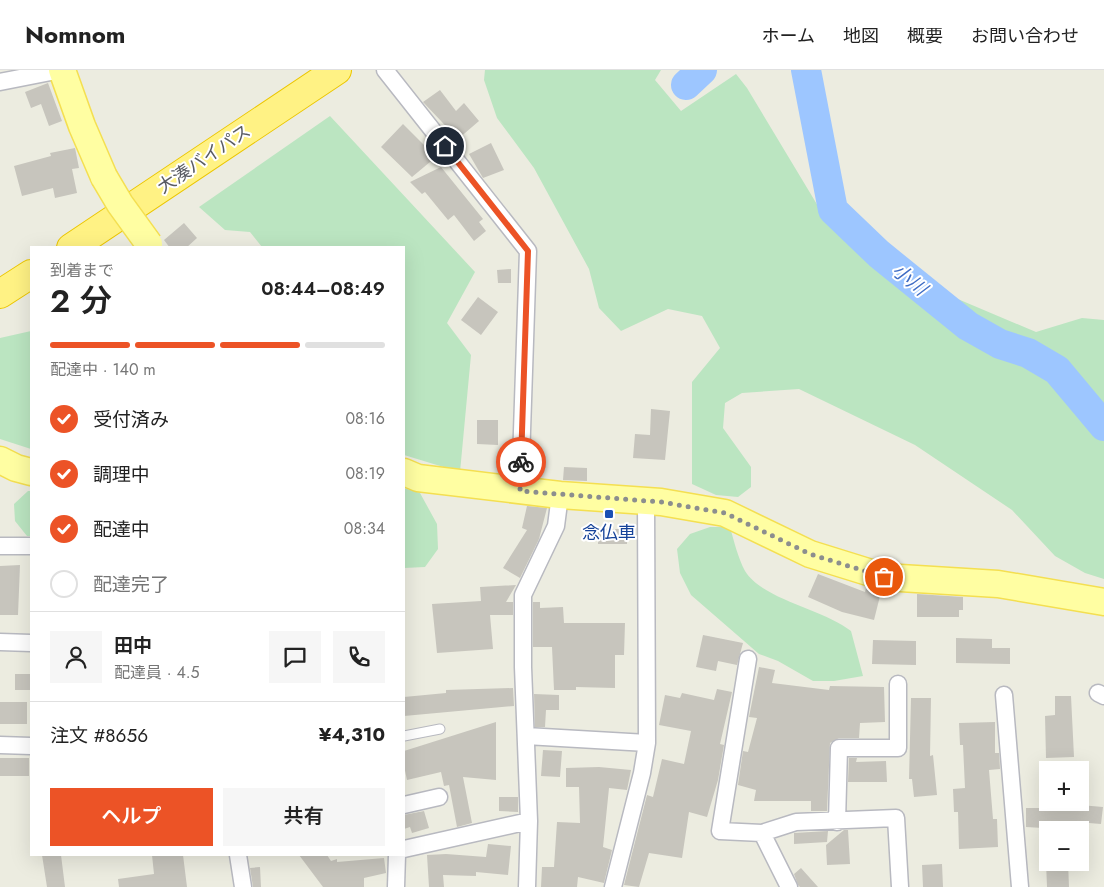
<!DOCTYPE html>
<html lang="ja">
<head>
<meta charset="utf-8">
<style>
	body { margin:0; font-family:Jost,"Noto Sans JP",sans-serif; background:#f6f6f6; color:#222; height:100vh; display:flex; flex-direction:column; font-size:19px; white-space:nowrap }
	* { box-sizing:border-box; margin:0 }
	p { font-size:16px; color:#767676 }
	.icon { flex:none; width:28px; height:28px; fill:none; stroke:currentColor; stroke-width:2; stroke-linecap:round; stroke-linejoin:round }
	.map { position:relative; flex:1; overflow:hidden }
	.panel { position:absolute; left:30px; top:176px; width:375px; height:610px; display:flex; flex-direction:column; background:#fff; border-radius:0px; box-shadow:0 5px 20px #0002 }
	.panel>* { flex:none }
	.tools { position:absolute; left:1039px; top:691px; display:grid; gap:10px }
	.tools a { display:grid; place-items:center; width:50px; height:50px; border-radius:0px; background:#fff; box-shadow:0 5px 20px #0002; font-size:25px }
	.pin { position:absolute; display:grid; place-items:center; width:42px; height:42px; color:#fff; margin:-21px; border:2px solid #fff; border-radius:50%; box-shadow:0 1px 5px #0007 }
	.courier { position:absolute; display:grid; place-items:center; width:50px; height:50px; margin:-25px; border:4px solid #ec5326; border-radius:50%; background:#fff; color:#222; box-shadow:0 1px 6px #0007 }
	.headline em { font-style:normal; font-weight:600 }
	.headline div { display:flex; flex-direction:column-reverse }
	.headline { display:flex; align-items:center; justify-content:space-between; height:85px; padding:0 20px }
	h1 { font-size:32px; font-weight:600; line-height:38px }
	.bar { display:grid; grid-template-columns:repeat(4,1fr); gap:8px 5px; align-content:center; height:60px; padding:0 20px }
	.bar i { height:6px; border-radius:4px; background:#e0e0e0 }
	.bar .active { background:#ec5326 }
	.bar p { grid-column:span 4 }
	.line { display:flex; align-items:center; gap:12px; padding:0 20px; border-top:1px solid #e0e0e0 }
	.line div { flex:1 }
	.round { display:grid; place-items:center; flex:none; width:52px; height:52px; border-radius:0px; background:#f6f6f6 }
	ol { padding:0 20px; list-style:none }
	li { display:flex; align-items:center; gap:15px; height:55px }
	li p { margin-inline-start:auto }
	li .icon { padding:5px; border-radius:50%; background:#ec5326; color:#fff; stroke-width:4 }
	li:last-child { color:#767676 }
	li i { width:28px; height:28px; border:2px solid #e0e0e0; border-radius:50% }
	.primary-button { display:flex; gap:10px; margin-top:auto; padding:10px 20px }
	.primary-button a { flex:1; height:58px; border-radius:0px; background:#ec5326; color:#fff; font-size:20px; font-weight:600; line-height:58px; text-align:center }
	.primary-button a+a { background:#f6f6f6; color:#222 }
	header { display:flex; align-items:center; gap:30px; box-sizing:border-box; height:70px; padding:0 25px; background:#fff; border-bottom:1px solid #e0e0e0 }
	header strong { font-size:24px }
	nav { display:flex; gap:28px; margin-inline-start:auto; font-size:18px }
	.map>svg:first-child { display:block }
	.green { fill:#bbe5c1 }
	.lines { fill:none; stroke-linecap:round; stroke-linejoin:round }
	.river { stroke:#9dc6ff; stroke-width:30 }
	.building { fill:#c7c5bd }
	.lane-casing { stroke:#b8b9c0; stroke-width:11 }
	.street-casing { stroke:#b8b9c0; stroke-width:19 }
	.primary-casing { stroke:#f4df51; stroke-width:29 }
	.highway-casing { stroke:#ecc600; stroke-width:30 }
	.lane { stroke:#fff; stroke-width:9 }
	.street { stroke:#fff; stroke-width:16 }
	.primary { stroke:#fffea2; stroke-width:26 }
	.highway { stroke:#fff284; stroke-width:28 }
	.primary-bridge-casing { stroke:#f4df51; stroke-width:29; stroke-linecap:butt }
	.primary-bridge { stroke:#fffea2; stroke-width:26 }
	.done { stroke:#8c8e8e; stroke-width:5; stroke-dasharray:0 9 }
	.route { stroke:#ec5326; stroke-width:6 }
	.transit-dot { fill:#1a4fb4; stroke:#fff; stroke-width:2 }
	.labels { text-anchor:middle; stroke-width:4; stroke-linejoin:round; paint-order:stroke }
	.street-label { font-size:18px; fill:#595b62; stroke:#fff }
	.transit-label { font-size:18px; fill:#164399; stroke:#fff }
	.water-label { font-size:19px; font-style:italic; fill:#3e6cc4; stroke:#fff }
</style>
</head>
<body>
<header>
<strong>Nomnom</strong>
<nav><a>ホーム</a><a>地図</a><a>概要</a><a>お問い合わせ</a></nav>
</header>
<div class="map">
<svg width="1104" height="817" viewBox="0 0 1104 817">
	<rect width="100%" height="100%" fill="#ecece0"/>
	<path class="green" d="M485,0H661L655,10L681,41L736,4L747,18L830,156L894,202L1036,262L1082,248L1104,250V509L1085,503L1055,486L1012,440L915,375L799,319L742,323L725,333L723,358L751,397V417L738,427L716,425L692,414V312L720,278L702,246L668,239L621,261L599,238L589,199L534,98L497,48L484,10Z
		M330,46L475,202L447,253L471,285L460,402L404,385V178L262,177L250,162L225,160L199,137Z
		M31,261V379L0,369V268Z
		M404,418L420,423L437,454L438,479L425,497L404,498Z
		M28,421H31V466H27L15,451L14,434Z
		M710,457H730C734,471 738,488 745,501C763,530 824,539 851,561L863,606L834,611H813L778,591L759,584L691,525L680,503L677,479L690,464Z"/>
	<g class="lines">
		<path class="river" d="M806,0L833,140L879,184L968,256L1000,274L1028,283L1057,300L1104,356
			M686,15L702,0"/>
	</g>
	<path class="building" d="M48,13L62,51L49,56L41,34L31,38L25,22Z
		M440,20L456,41L464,33L479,51L458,69L423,32Z
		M403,54L436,87L412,107L381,77Z
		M491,73L504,100L483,108L469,84Z
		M75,78L79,98L72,99L77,123L55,128L53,118L22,126L14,96L51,86L50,83Z
		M441,97L483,149L479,152L486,161L474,171L454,145L448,150L425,122L422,124L410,112Z
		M184,153L197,168L186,178H170L164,170Z
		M511,199V213H498L497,200Z
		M478,227L498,242L481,265L461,250Z
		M651,339L670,341L665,390L633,388L635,364L650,365Z
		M477,350H498V375L477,374Z
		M564,397L587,398V411L563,410Z
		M527,436L547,438L539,469L520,508L503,498L527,460L522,458Z
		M598,459H627V474H598Z
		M20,495L18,545H0V496Z
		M818,504L865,522L866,518L881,522L874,550L842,542L808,527Z
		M516,515L506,532H513V545H490L493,579L437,583L432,534L481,531L480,517Z
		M917,524L963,527V540H959V547H917Z
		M533,532H540V538L563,537L564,553H625L624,585H615V618L576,617V620H554L552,577H533Z
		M703,565L743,573L737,595L718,591L716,601L696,597Z
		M956,568L992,569V578H1010V594L956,593Z
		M873,570L916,571V595L872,594Z
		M759,597L775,600L772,613L829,620L830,616L884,617L885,652L860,653L859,668H839L830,673L827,741H811V731H754L756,720L738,715L743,681L748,682L757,648L749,647Z
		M15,604H31V620H15Z
		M513,618L514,636L404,646V627L446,623V620Z
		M717,619L732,622L720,674L724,675L718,710L707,747L689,742L682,788L649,783L639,817L624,815L647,725L653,727L662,689L684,694L691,661L659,655L665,625L680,628L682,623L714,630Z
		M534,624L559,625V640H546L545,657H535Z
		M1055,626H1071L1074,687L1046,688L1045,646L1055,645Z
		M911,628H931L930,686L933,685L937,725L914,727L912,709H909Z
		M0,632H27V654H0Z
		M496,652V710L463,707L472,753L457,757L449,715L444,716L441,702L407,710L404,696V681Z
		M995,652V683H999L1000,699L989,700L993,749H997L998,777L959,779L958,742H954L953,719L965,718L963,675H960L959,653Z
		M543,680L562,681L560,707L541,706Z
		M0,688H29V706H0Z
		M849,688H857L856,692L886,691L887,712H848Z
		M599,697L631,700L627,720L609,718L603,777L612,780L604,813L578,807L577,817H541L542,797H554L557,752L580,753L579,717H566V698Z
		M499,727H518V742L499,741Z
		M1080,735L1103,737L1101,754L1077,752V760L1026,757V738H1080Z
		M424,741L429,758L412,763L410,757L404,759V745Z
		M844,760H848L850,794L827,795L826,775Z
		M828,761L827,772L794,774V763Z
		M488,774L511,776L508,805L476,802V806L443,805L444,817H429L427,785L446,784L486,787Z
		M42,785H61L65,817H47Z
		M152,785H183L187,817H119L118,809L154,804Z
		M299,785H327L331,791L337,789V792L384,788L386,803L364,808V817H323Z
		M1046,792H1068L1069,817H1047Z
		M942,794L943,817H923L922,795Z
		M260,797L261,817H253L250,798Z
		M801,798L818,817H800L798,815L794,804Z"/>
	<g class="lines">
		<g class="lane-casing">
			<path id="lane" d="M404,666L440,659"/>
		</g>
		<g class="street-casing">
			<path id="street" d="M385,0L528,181L520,421
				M0,12L61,0
				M0,476H31
				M0,572L31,573
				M748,589L720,761L762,763L789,817
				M1098,623L1104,626
				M1004,625L1020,817
				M526,666L647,673L646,431
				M0,675L31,676
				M404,735L439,727
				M837,752L839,678H898V614
				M762,763L796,752L896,748L900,817
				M404,779L529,751L523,597V525L556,456L560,425
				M238,785L243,817
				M396,817L397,785
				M527,817L529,751
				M613,817L642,703L647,673"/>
		</g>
		<g class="primary-casing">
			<path id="primary" d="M62,0L82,56L104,107
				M0,390L16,398L31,402
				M404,402L418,408L560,425L661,432L725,443L810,484L884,507L998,514L1104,532"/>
		</g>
		<g class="highway-casing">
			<path id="highway" d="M71,178L337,0
				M0,224L31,204"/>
		</g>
		<use href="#lane" class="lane"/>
		<use href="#street" class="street"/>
		<use href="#primary" class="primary"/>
		<use href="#highway" class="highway"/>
		<g class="primary-bridge-casing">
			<path id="primary-bridge" d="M104,107L120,134L149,174"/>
		</g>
		<use href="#primary-bridge" class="primary-bridge"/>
	</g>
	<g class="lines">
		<path class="done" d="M521,392L520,421L661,432L725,443L810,484L884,507"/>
		<path class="route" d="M445,76L528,181L521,392"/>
	</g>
	<rect class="transit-dot" x="604" y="439" width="10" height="10" rx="2.5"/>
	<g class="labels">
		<g class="street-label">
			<text transform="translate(204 89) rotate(-34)" y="6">大湊バイパス</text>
		</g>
		<g class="transit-label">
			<text x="609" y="469">念仏車</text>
		</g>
		<g class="water-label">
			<text transform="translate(910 209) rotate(39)" y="7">小川</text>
		</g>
	</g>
</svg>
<div class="tools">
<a>+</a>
<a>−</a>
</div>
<div class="pin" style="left:884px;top:507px;background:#ea580c"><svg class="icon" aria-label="bag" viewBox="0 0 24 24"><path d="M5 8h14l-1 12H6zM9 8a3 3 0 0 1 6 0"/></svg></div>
<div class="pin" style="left:445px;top:76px;background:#1f2937"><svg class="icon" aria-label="home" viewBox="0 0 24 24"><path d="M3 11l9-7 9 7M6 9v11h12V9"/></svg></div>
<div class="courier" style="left:521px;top:392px"><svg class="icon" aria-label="bike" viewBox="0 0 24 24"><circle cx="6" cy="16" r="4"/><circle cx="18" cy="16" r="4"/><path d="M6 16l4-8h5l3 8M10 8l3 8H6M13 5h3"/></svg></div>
<section class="panel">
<div class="headline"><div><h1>2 分</h1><p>到着まで</p></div><em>08:44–08:49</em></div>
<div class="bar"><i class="active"></i><i class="active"></i><i class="active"></i><i></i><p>配達中 · 140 m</p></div>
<ol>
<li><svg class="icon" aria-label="check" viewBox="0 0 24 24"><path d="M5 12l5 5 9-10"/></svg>受付済み<p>08:16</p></li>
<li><svg class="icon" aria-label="check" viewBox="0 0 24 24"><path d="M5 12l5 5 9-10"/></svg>調理中<p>08:19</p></li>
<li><svg class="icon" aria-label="check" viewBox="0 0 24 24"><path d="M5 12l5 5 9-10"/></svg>配達中<p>08:34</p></li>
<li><i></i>配達完了</li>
</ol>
<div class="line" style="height:90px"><a class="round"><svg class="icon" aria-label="person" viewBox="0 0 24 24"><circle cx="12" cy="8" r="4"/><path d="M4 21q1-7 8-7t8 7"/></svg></a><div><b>田中</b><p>配達員 · 4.5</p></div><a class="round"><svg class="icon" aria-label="chat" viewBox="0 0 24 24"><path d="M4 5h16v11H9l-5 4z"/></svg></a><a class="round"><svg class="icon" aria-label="phone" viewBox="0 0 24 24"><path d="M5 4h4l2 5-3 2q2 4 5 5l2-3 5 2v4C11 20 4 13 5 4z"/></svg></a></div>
<div class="line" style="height:65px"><div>注文 #8656</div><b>¥4,310</b></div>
<div class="primary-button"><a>ヘルプ</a><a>共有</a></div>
</section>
</div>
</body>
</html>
